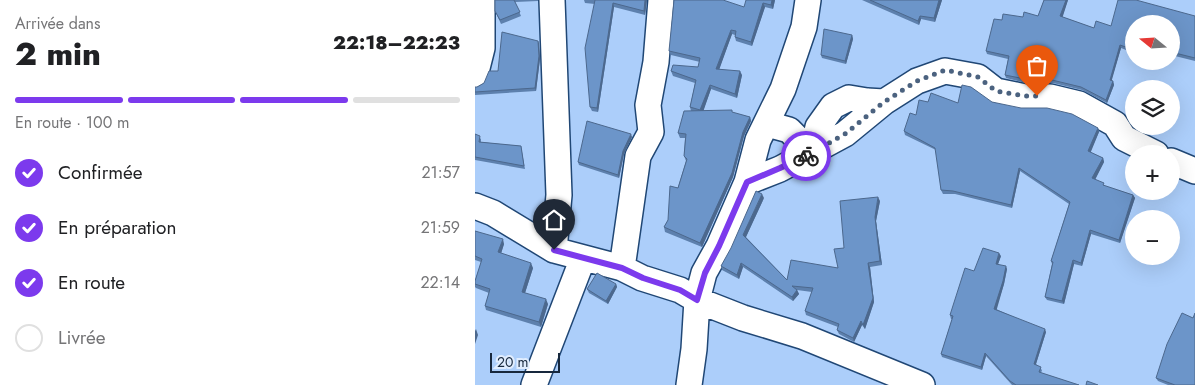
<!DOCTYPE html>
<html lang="fr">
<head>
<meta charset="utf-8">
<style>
	body { margin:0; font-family:Jost,sans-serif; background:#f2f2f2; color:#202124; height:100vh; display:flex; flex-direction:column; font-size:19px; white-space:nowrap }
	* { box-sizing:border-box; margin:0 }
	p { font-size:16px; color:#757577 }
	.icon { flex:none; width:28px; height:28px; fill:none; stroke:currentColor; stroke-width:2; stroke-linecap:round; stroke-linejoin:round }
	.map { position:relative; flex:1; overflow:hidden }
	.details { display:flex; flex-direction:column; background:#fff; width:475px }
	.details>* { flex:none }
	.needle { width:32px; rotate:288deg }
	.controls { position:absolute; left:650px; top:15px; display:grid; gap:10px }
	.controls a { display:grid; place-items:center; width:55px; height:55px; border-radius:50%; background:#fff; box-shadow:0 5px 20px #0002; font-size:25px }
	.scale { position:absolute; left:15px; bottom:12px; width:70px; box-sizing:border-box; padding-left:5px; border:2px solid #17283d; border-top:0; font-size:14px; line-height:18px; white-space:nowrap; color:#17283d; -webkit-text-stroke:4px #e0edfe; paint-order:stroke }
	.pin { position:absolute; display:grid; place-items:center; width:42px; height:42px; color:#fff; margin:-51px -21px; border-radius:50% 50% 50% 0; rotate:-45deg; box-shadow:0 0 5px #0007 }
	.pin .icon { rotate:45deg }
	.courier { position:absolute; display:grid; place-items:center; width:50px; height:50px; margin:-25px; border:4px solid #7c3aed; border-radius:50%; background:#fff; color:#222; box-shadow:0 1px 6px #0007 }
	.headline em { font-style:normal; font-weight:800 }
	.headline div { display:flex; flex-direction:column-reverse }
	.headline { display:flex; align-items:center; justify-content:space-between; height:85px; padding:0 15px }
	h1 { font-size:32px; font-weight:800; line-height:38px }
	.bar { display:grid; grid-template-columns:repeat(4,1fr); gap:8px 5px; align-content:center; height:60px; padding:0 15px }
	.bar i { height:6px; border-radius:4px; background:#e0e0e0 }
	.bar .active { background:#7c3aed }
	.bar p { grid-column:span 4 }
	ol { padding:0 15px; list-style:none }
	li { display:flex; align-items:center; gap:15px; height:55px }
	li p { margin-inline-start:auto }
	li .icon { padding:5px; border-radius:50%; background:#7c3aed; color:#fff; stroke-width:4 }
	li:last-child { color:#757577 }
	li i { width:28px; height:28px; border:2px solid #e0e0e0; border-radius:50% }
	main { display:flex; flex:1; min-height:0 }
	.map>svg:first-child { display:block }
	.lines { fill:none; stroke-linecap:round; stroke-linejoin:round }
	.minor-casing { stroke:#204775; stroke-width:28 }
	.minor { stroke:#fff; stroke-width:25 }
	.wall { fill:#5d80ad }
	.shaded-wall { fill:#4c688d }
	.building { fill:#6c95c9; stroke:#4c688d }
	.done { stroke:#4b627f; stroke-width:5; stroke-dasharray:0 9 }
	.route { stroke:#7c3aed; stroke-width:6 }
</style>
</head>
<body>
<main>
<section class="details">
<div class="headline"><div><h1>2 min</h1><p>Arrivée dans</p></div><em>22:18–22:23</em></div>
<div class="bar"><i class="active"></i><i class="active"></i><i class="active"></i><i></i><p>En route · 100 m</p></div>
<ol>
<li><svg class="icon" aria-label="check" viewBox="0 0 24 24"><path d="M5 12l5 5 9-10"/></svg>Confirmée<p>21:57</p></li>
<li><svg class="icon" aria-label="check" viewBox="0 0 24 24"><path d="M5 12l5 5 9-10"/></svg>En préparation<p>21:59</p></li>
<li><svg class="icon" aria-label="check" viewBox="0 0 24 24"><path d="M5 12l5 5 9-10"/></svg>En route<p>22:14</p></li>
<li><i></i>Livrée</li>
</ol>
</section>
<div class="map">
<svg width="720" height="385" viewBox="0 0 720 385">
	<rect width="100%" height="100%" fill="#accefa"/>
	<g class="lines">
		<g class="minor-casing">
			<path id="minor" d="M77,0L84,195L79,250
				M0,76L7,48V0
				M292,124L314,130L337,153L343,127L358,106L374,98L392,101L409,102L442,81L470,71L503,77L521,91L550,97H575L604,104L640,124L649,138L681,154
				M696,161L720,171
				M272,182L305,169L370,134L409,102
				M0,206L18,213L79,250L147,268L167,278L205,290L222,300L268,318L327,336L447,385
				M147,268L163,156L176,132L173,105L181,62L186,0
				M59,385L108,258
				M214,385L219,349L222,300L229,273L244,246L272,182L283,140L308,89L329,27L333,0"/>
		</g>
		<use href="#minor" class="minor"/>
	</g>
	<path class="wall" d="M20,0H63V1L40,2L46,16L26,24L20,11Z
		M109,0H172L170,15L139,7L123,112L117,111L115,107L120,4L110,3Z
		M300,0L298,9L290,7L277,46L261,41L260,37V35L257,34L244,69L267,75L262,98L236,89L228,111L258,113L275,117L276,121L269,136L258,177L227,247L190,232L189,227L193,220L211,161L209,156L210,138H205L203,133L216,111L215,107L220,83L198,76L196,71L223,67L225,62L196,55L194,51L269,7Z
		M387,0H467L460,22L446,19L444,25Z
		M569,0H593L587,17L619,28L720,16V61L696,55V24H659V53L646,48L636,81H638L639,85L632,103L607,90L578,83H551L531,78L530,75L533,59L512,54L511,51L527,20L563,16Z
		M377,35L378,39L371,64L347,58L346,55Z
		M63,41L64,44L65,59L61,91L0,95V87H2L9,83L23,71Z
		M453,102L483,103L517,102L623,128L624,132L615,152L628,158L629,162L620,179L630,186L658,195L660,198L645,243L616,234L607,266L599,264L589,304L572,300L570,297L577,264L576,261L594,204L545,171L537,208L480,194H468L466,190L461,150L430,135L429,131L441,115Z
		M0,134L6,139V142L46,146L50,169L0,160Z
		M157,137L149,154L144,178L104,165L103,162Z
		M289,198L271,237L312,280L363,268L369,248L405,201L401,221L407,265L395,267L399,302L390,329L387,325L379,342L364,334L362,330L363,327L331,315L330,311L337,292L322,290L324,294L318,301L268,267L264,279L247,270L246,266Z
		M0,231L29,244L26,253L58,268L50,293L73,304L66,327L11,310L10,306L14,293L1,288L0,287V281L6,262L0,260Z
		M526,256L523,264L532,269L529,284L521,309L571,332L561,364L567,370L566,373L604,385H537L511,356L507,370L467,357L466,354L477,319H476L475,315L499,271Z
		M141,284L142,287L133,304L114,293L112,289Z
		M681,378L720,385H693L683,381Z"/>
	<path class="shaded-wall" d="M170,0H172L170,15L169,11Z
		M297,0H300L298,9L296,5Z
		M464,0H467L460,22L459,18Z
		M591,0H593L587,19L585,16Z
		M138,3L139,7L123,112L122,108Z
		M288,3L290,7L277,46L276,42Z
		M445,16L446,19L444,25L443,21Z
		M256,30L257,34L243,73L241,69Z
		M377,35L378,39L371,64L370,61Z
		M63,41L64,44L65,59L61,91L60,88Z
		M645,45L646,48L636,83L635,80Z
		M265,71L267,75L262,98L260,94Z
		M638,81L639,85L632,103L631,100Z
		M235,85L236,89L227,115L225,110Z
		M275,117L276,121L269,136L258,177L227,247L225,243L268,132Z
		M623,128L624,132L615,154L613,151Z
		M156,134L157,137L149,154L144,178L143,175L148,151Z
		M628,158L629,162L619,182L617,178Z
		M544,168L545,171L537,208L536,205Z
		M287,194L289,198L270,239L268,235Z
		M658,195L660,198L645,243L644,240Z
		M403,197L405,201L401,221L407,265L405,261L400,217Z
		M615,230L616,234L607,266L606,263Z
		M28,239L29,244L25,257L23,252Z
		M524,253L526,256L522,267L521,264Z
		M598,260L599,264L589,304L587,301Z
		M56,263L58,268L49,296L47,292Z
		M266,263L268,267L264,279L262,275Z
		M393,263L395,267L399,302L390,329L388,325Z
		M531,266L532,269L529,284L521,312L519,309Z
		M141,284L142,287L133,304L131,301Z
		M322,290L324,294L318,301L317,297Z
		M71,299L73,304L66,327L64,322Z
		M386,321L387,325L379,342L378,338Z
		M1,329L3,335L0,344V331Z
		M570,329L571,332L560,367L559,364Z
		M510,353L511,356L507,370L506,367Z"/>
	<path class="building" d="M20,0H39L45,12L25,20L20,11Z
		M120,0H170L169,11L138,3L122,108L115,107L110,48Z
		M199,0H248L269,7L271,0H297L296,5L288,3L276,42L260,37L261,31L256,30L241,69L265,71L260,94L235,85L225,110L215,107L221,80L196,71L198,65L223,67L225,58L194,51Z
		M395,0H464L459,18L445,16L443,21Z
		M569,0H591L585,16L619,28L621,21L636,26L643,0H661L720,16V58L696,52V24H659V50L645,45L635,80L638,81L631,100L606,87L577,80L550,79L530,75L534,56L511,51L519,19L527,20L528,14L548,17L549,12L563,16Z
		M349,29L377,35L370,61L346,55Z
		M27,32L63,41L64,56L60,88L0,92V87H2L9,83L14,71H23Z
		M487,85L496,87L517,102L546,108H572L597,114L623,128L613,151L628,158L617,178L629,183L628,185L658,195L644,240L615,230L606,263L598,260L587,301L570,297L578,262L576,261L595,202L544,168L536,205L478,191L466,190L460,148L429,131L435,113L441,115L444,100L453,102L456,93L483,103Z
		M257,110V112L275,117L268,132L257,173L225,243L189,227L193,220L195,186L203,188L212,159L209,156L211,134L203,133L209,111Z
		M112,121L156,134L148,151L143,175L103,162Z
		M0,134L5,136L4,142L46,146L49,166L0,157Z
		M281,191L287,194L268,235L312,280L316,260L363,268L359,249L369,248L365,201L403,197L400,217L405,261L393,263L398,298L388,325L386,321L378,338L362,330L364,324L330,311L338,288L317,286L322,290L317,297L266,263L262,275L246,266L256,248Z
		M0,231L28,239L23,252L56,263L47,292L71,299L64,322L10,306L15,289L0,284V281L7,259L0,256Z
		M508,248L524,253L521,264L531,266L528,281L519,309L570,329L559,364L566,367L564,372L604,385H541L535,381L510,353L506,367L466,354L478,316L475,315L490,268L499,271Z
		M122,273L141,284L131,301L112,289Z
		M707,313L718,318L720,313V385H700L681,378L692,344Z
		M612,381L623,385H611Z"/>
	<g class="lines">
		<path class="done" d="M331,156L370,134L409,102L442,81L470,70L503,77L521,91L550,96H562"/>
		<path class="route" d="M79,250L147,268L168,278L205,290L222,300L230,273L244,246L272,182L305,168L331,156"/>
	</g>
</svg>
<div class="controls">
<a><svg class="needle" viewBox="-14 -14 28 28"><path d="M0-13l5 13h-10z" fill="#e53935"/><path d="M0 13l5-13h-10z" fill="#757577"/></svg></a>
<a><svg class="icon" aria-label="layers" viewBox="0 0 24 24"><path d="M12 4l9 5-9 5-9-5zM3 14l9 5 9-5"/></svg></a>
<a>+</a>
<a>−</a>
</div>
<div class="scale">20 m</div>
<div class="pin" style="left:562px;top:96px;background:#ea580c"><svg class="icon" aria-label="bag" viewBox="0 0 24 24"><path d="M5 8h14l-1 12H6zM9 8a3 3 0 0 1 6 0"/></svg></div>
<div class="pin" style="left:79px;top:250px;background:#1f2937"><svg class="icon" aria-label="home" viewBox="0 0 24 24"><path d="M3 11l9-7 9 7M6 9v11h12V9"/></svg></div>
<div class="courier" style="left:331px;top:156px"><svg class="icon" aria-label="bike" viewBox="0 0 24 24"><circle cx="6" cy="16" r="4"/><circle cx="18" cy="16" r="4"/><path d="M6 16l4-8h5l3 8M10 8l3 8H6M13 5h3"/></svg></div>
</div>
</main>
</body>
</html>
